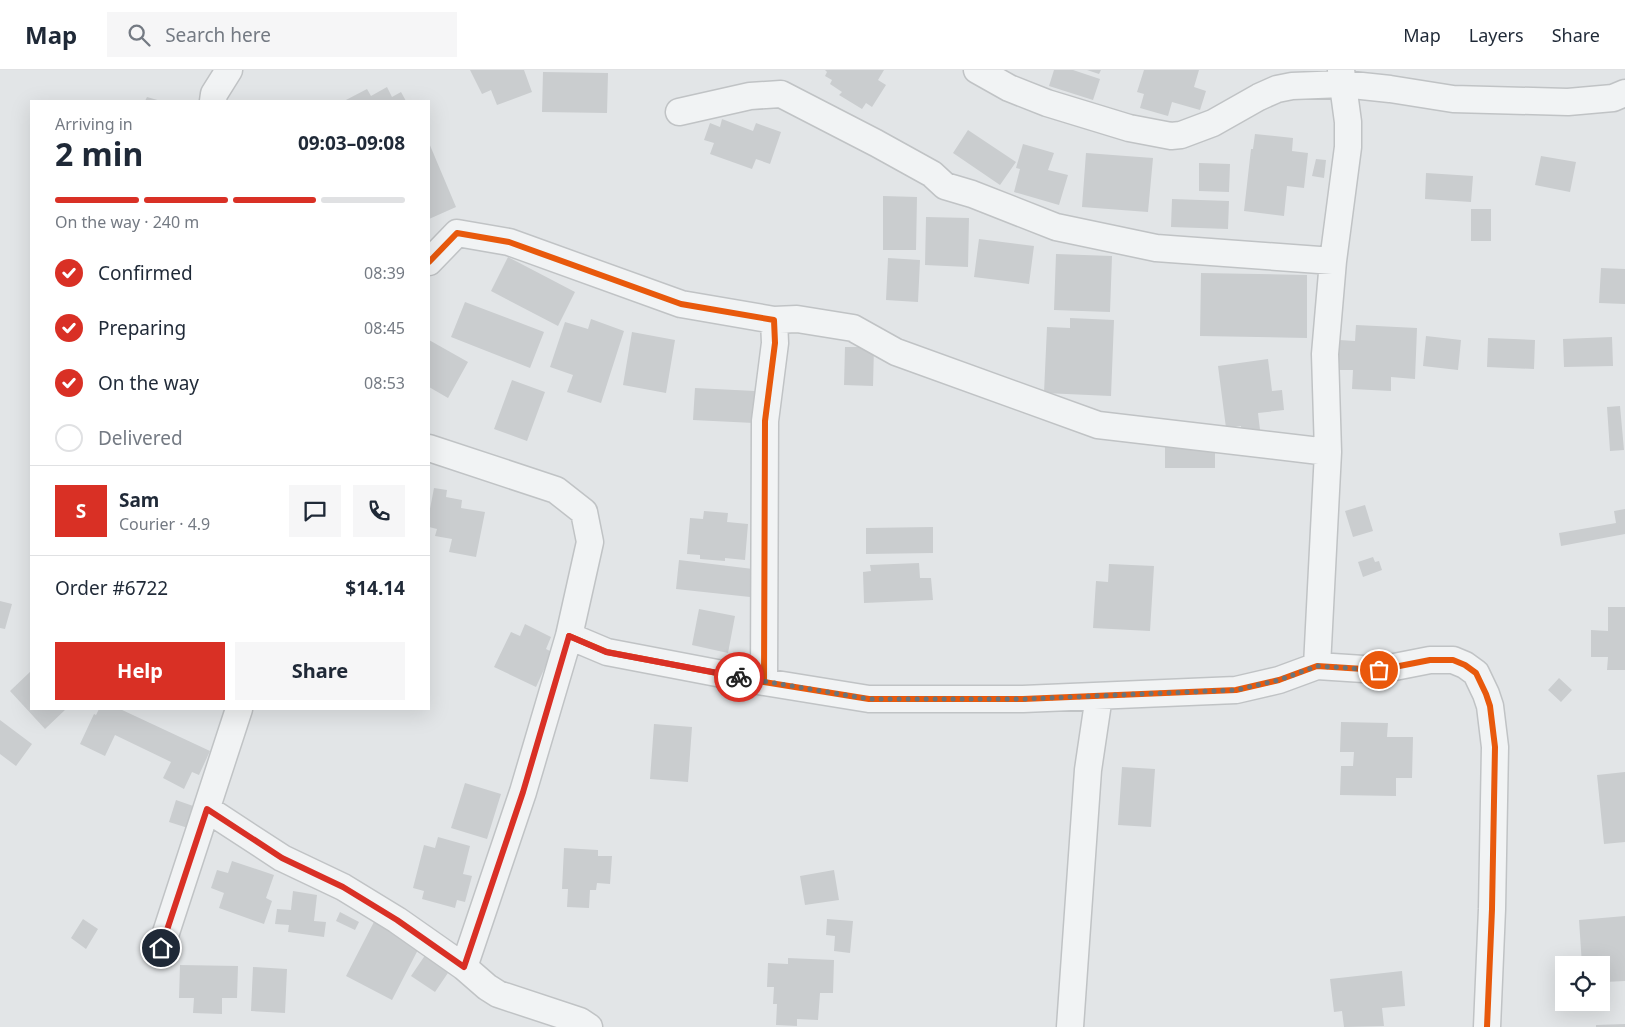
<!DOCTYPE html>
<html lang="en">
<head>
<meta charset="utf-8">
<style>
	body { margin:0; font-family:"Noto Sans",sans-serif; background:#f6f6f7; color:#1f2937; height:100vh; display:flex; flex-direction:column; font-size:19px; white-space:nowrap }
	* { box-sizing:border-box; margin:0 }
	p { font-size:16px; color:#747a83 }
	.icon { flex:none; width:28px; height:28px; fill:none; stroke:currentColor; stroke-width:2; stroke-linecap:round; stroke-linejoin:round }
	.map { position:relative; flex:1; overflow:hidden }
	.drawer { position:absolute; left:30px; top:30px; width:400px; height:610px; display:flex; flex-direction:column; background:#fff; border-radius:0px; box-shadow:0 5px 20px #0002 }
	.drawer>* { flex:none }
	.fabs { position:absolute; left:1555px; top:886px; display:grid; gap:10px }
	.fabs a { display:grid; place-items:center; width:55px; height:55px; border-radius:0px; background:#fff; box-shadow:0 5px 20px #0002; font-size:25px }
	.pin { position:absolute; display:grid; place-items:center; width:42px; height:42px; color:#fff; margin:-21px; border:2px solid #fff; border-radius:50%; box-shadow:0 1px 5px #0007 }
	.courier { position:absolute; display:grid; place-items:center; width:50px; height:50px; margin:-25px; border:4px solid #d93025; border-radius:50%; background:#fff; color:#222; box-shadow:0 1px 6px #0007 }
	.head em { font-style:normal; font-weight:700 }
	.head div { display:flex; flex-direction:column-reverse }
	.head { display:flex; align-items:center; justify-content:space-between; height:85px; padding:0 25px }
	h1 { font-size:32px; font-weight:700; line-height:38px }
	.bar { display:grid; grid-template-columns:repeat(4,1fr); gap:8px 5px; align-content:center; height:60px; padding:0 25px }
	.bar i { height:6px; border-radius:4px; background:#e0e1e3 }
	.bar .active { background:#d93025 }
	.bar p { grid-column:span 4 }
	.line { display:flex; align-items:center; gap:12px; padding:0 25px; border-top:1px solid #e0e1e3 }
	.line div { flex:1 }
	.round { display:grid; place-items:center; flex:none; width:52px; height:52px; border-radius:0px; background:#f6f6f7 }
	ol { padding:0 25px; list-style:none }
	li { display:flex; align-items:center; gap:15px; height:55px }
	li p { margin-inline-start:auto }
	li .icon { padding:5px; border-radius:50%; background:#d93025; color:#fff; stroke-width:4 }
	li:last-child { color:#747a83 }
	li i { width:28px; height:28px; border:2px solid #e0e1e3; border-radius:50% }
	.cta { display:flex; gap:10px; margin-top:auto; padding:10px 25px }
	.cta a { flex:1; height:58px; border-radius:0px; background:#d93025; color:#fff; font-size:20px; font-weight:700; line-height:58px; text-align:center }
	.cta a+a { background:#f6f6f7; color:#1f2937 }
	header { display:flex; align-items:center; gap:30px; box-sizing:border-box; height:70px; padding:0 25px; background:#fff; border-bottom:1px solid #e0e1e3 }
	header strong { font-size:24px }
	nav { display:flex; gap:28px; margin-inline-start:auto; font-size:18px }
	.search { width:350px; height:45px; background:#f6f6f7; display:flex; align-items:center; gap:12px; box-sizing:border-box; padding:0 18px; border-radius:0px; color:#747a83; font-size:19px }
	.map>svg:first-child { display:block }
	.building { fill:#cacdcf }
	.lines { fill:none; stroke-linecap:round; stroke-linejoin:round }
	.street-casing { stroke:#c0c3c5; stroke-width:29 }
	.street { stroke:#f1f3f4; stroke-width:26 }
	.cycleway-casing { stroke:#eff4f6; stroke-width:9 }
	.cycleway { stroke:#e8590c; stroke-width:6 }
	.done { stroke:#6a747a; stroke-width:5; stroke-dasharray:0 9 }
	.route { stroke:#d93025; stroke-width:6 }
</style>
</head>
<body>
<header>
<strong>Map</strong>
<div class="search"><svg class="icon" aria-label="search" viewBox="0 0 24 24"><circle cx="10" cy="10" r="6"/><path d="M15 15l6 6"/></svg>Search here</div>
<nav><a>Map</a><a>Layers</a><a>Share</a></nav>
</header>
<div class="map">
<svg width="1625" height="957" viewBox="0 0 1625 957">
	<rect width="100%" height="100%" fill="#e2e5e7"/>
	<path class="building" d="M470,0H524L532,22L497,35L491,20L482,24Z
		M825,0H884L878,10L886,15L872,37L866,33L862,39L839,25L842,22L830,14L832,10L825,6L827,2Z
		M1054,0H1073L1100,9L1093,30L1049,16Z
		M1087,0H1101L1099,4Z
		M1144,0H1199L1194,17L1206,21L1200,40L1172,32L1168,46L1140,38L1144,24L1137,22Z
		M543,2L608,3L607,43L542,42Z
		M387,17L392,27L401,22L406,31H344L367,19L371,26Z
		M147,27L161,31H145Z
		M722,49L753,61L756,53L781,62L770,94L756,89L752,99L710,84L714,73L704,70L710,53L720,57Z
		M968,60L1016,92L1000,115L953,83Z
		M1255,64L1293,68L1292,81L1308,83L1304,118L1287,116L1284,146L1244,141L1251,79H1253Z
		M429,73L456,137L429,149Z
		M1023,74L1054,83L1048,100L1068,105L1059,135L1014,122L1020,99L1016,98Z
		M1086,83L1153,88L1148,142L1082,137Z
		M1541,86L1576,92L1570,122L1535,115Z
		M1316,89L1326,90L1324,108L1312,106Z
		M1199,93L1230,94L1229,122L1199,121Z
		M1426,103L1473,106L1471,132L1425,129Z
		M883,126L917,127L916,180H883Z
		M1172,129L1229,131L1228,159L1171,157Z
		M1471,139H1491V171H1471Z
		M926,147L969,148L968,197L925,195Z
		M979,169L1034,176L1029,214L974,207Z
		M1056,184L1112,186L1110,242L1054,240Z
		M508,187L575,222L558,256L491,221Z
		M888,188L920,190L918,232L886,230Z
		M1601,198L1625,199V234L1599,233Z
		M1201,203L1307,205V268L1200,266Z
		M465,232L544,262L530,298L451,267Z
		M1070,248L1114,250L1111,326L1044,323L1047,257L1070,258Z
		M591,249L624,261L601,333L567,322L573,305L550,297L565,252L588,259Z
		M1356,255L1417,258L1415,309L1391,307V321L1352,319L1353,300H1338L1339,270L1355,271Z
		M632,262L675,270L666,323L623,315Z
		M1426,266L1461,270L1458,300L1423,296Z
		M1612,267L1613,296L1564,297L1563,269Z
		M1488,268L1535,270L1534,299L1487,297Z
		M429,270L468,292L448,328L429,317Z
		M845,277H874L873,316L844,315Z
		M1268,289L1272,321L1282,320L1284,340L1258,343L1260,360L1241,362V356L1226,358L1218,296Z
		M512,310L545,322L527,371L494,359Z
		M695,318L755,321L754,353L693,350Z
		M1620,336L1624,380L1610,381L1607,337Z
		M1165,374H1215V398H1165Z
		M434,418L447,420L446,427L462,430L461,438L485,442L476,487L449,482L452,469L435,466L437,459L429,457V444Z
		M1365,435L1373,461L1353,467L1345,441Z
		M1625,439V464L1561,476L1559,463L1616,453L1614,441Z
		M704,441L728,443L727,452L748,454L745,490L725,488V491L700,489V485L687,484L690,448L703,449Z
		M933,457V483L866,484V458Z
		M1373,487L1375,492L1379,491L1382,500L1363,507L1358,492Z
		M679,490L753,499L750,527L676,519Z
		M919,493L920,508H931L933,530L864,533L863,502L871,501L870,495Z
		M1109,494L1154,496L1150,561L1093,558L1096,511L1108,512Z
		M0,531L12,534L5,559L0,558Z
		M1608,537H1625V600H1607L1608,587H1591V560L1608,561Z
		M699,539L735,546L728,583L692,575Z
		M525,554L551,567L546,579L552,582L536,617L494,597L511,562L520,566Z
		M31,601V639H66L45,659L10,621Z
		M1559,608L1572,620L1561,632L1548,620Z
		M99,639H120L210,681L199,705L192,702L184,719L163,708L171,692L115,665L105,686L80,674L94,644L96,645Z
		M0,650L32,674L16,696L0,684Z
		M1341,652L1388,653L1387,667H1413L1412,708H1396V726L1340,725L1341,696H1353L1354,682H1340Z
		M654,654L692,657L688,712L650,709Z
		M1122,697L1155,699L1151,757L1118,755Z
		M1625,702V772L1604,774L1597,705Z
		M465,713L501,724L487,769L451,758Z
		M176,730L196,737L188,758L169,752Z
		M438,767L470,776L463,804L472,806L465,832L457,830L455,838L422,829L424,821L413,818L424,775L435,778Z
		M564,778L598,780V786H612L610,814L597,813L596,820H590L589,838L567,837L568,819H562Z
		M232,791L274,805L266,828L272,831L264,854L219,838L224,823L211,818L217,800L228,803Z
		M834,800L839,830L805,835L800,806Z
		M293,821L317,825L314,851L326,852L324,867L288,862L289,855L275,854L277,839L291,840Z
		M340,842L359,852L355,860L336,851Z
		M1625,846V911L1605,912L1604,905H1601V895H1582L1579,850Z
		M376,848L422,872L392,930L346,906Z
		M83,849L98,859L86,879L71,868Z
		M827,849L853,851L850,883L834,881L835,866L826,865Z
		M428,881L452,897L435,922L411,906Z
		M788,888L834,890L833,923H820L818,950L797,949V956L776,955L777,934H773L774,917H767L768,893L788,894Z
		M180,895L238,896L237,928H222V944L193,943L194,928H179Z
		M253,897L287,899L285,943L251,941Z
		M1402,901L1405,936L1382,938L1384,956L1344,957L1342,941L1334,942L1330,909Z
		M1625,954V957H1596V955Z"/>
	<g class="lines">
		<g class="street-casing">
			<path id="street" d="M977,0L1009,18L1047,33L1129,58L1171,66L1181,65L1213,53L1259,27L1277,19L1292,16L1343,14L1390,19L1453,29L1568,32L1613,28L1625,23
				M213,31L214,24L229,0
				M679,42L750,26L781,24L876,73L932,104L945,116L972,124L1056,157L1156,178L1333,191
				M429,192L457,163L509,172L681,234L774,250L775,273L765,351L764,612
				M774,250L797,249L853,258L896,282L1098,355L1328,382
				M429,378L556,420L584,442L590,472L569,566L523,722L464,897
				M569,566L607,582L764,612L869,629H1023L1236,620L1279,610L1317,596L1379,600L1430,590H1453L1465,595L1476,603L1486,624L1490,636L1495,677L1492,839L1487,957
				M1317,596L1328,382L1325,284L1333,191L1348,77V52L1341,0
				M207,739L282,788L343,817L397,850L464,897L487,917L498,924L580,951L589,957
				M161,878L239,639
				M1070,957L1088,700L1099,626"/>
		</g>
		<use href="#street" class="street"/>
		<g class="cycleway-casing">
			<path id="cycleway" d="M429,192L457,163L509,172L681,234L774,250L775,273L765,351L764,612
				M569,566L607,582L764,612L869,629H1023L1236,620L1279,610L1317,596L1379,600L1430,590H1453L1465,595L1476,603L1486,624L1490,636L1495,677L1492,839L1487,957"/>
		</g>
		<use href="#cycleway" class="cycleway"/>
	</g>
	<g class="lines">
		<path class="done" d="M739,607L869,629H1023L1236,620L1279,610L1317,596L1379,600"/>
		<path class="route" d="M161,878L207,739L282,788L343,817L397,850L464,897L523,722L569,566L606,582L739,607"/>
	</g>
</svg>
<div class="fabs">
<a><svg class="icon" aria-label="locate" viewBox="0 0 24 24"><circle cx="12" cy="12" r="6"/><path d="M12 2v4M12 18v4M2 12h4M18 12h4"/></svg></a>
</div>
<div class="pin" style="left:1379px;top:600px;background:#ea580c"><svg class="icon" aria-label="bag" viewBox="0 0 24 24"><path d="M5 8h14l-1 12H6zM9 8a3 3 0 0 1 6 0"/></svg></div>
<div class="pin" style="left:161px;top:878px;background:#1f2937"><svg class="icon" aria-label="home" viewBox="0 0 24 24"><path d="M3 11l9-7 9 7M6 9v11h12V9"/></svg></div>
<div class="courier" style="left:739px;top:607px"><svg class="icon" aria-label="bike" viewBox="0 0 24 24"><circle cx="6" cy="16" r="4"/><circle cx="18" cy="16" r="4"/><path d="M6 16l4-8h5l3 8M10 8l3 8H6M13 5h3"/></svg></div>
<section class="drawer">
<div class="head"><div><h1>2 min</h1><p>Arriving in</p></div><em>09:03–09:08</em></div>
<div class="bar"><i class="active"></i><i class="active"></i><i class="active"></i><i></i><p>On the way · 240 m</p></div>
<ol>
<li><svg class="icon" aria-label="check" viewBox="0 0 24 24"><path d="M5 12l5 5 9-10"/></svg>Confirmed<p>08:39</p></li>
<li><svg class="icon" aria-label="check" viewBox="0 0 24 24"><path d="M5 12l5 5 9-10"/></svg>Preparing<p>08:45</p></li>
<li><svg class="icon" aria-label="check" viewBox="0 0 24 24"><path d="M5 12l5 5 9-10"/></svg>On the way<p>08:53</p></li>
<li><i></i>Delivered</li>
</ol>
<div class="line" style="height:90px"><b class="round" style="background:#d93025;color:#fff">S</b><div><b>Sam</b><p>Courier · 4.9</p></div><a class="round"><svg class="icon" aria-label="chat" viewBox="0 0 24 24"><path d="M4 5h16v11H9l-5 4z"/></svg></a><a class="round"><svg class="icon" aria-label="phone" viewBox="0 0 24 24"><path d="M5 4h4l2 5-3 2q2 4 5 5l2-3 5 2v4C11 20 4 13 5 4z"/></svg></a></div>
<div class="line" style="height:65px"><div>Order #6722</div><b>$14.14</b></div>
<div class="cta"><a>Help</a><a>Share</a></div>
</section>
</div>
</body>
</html>
